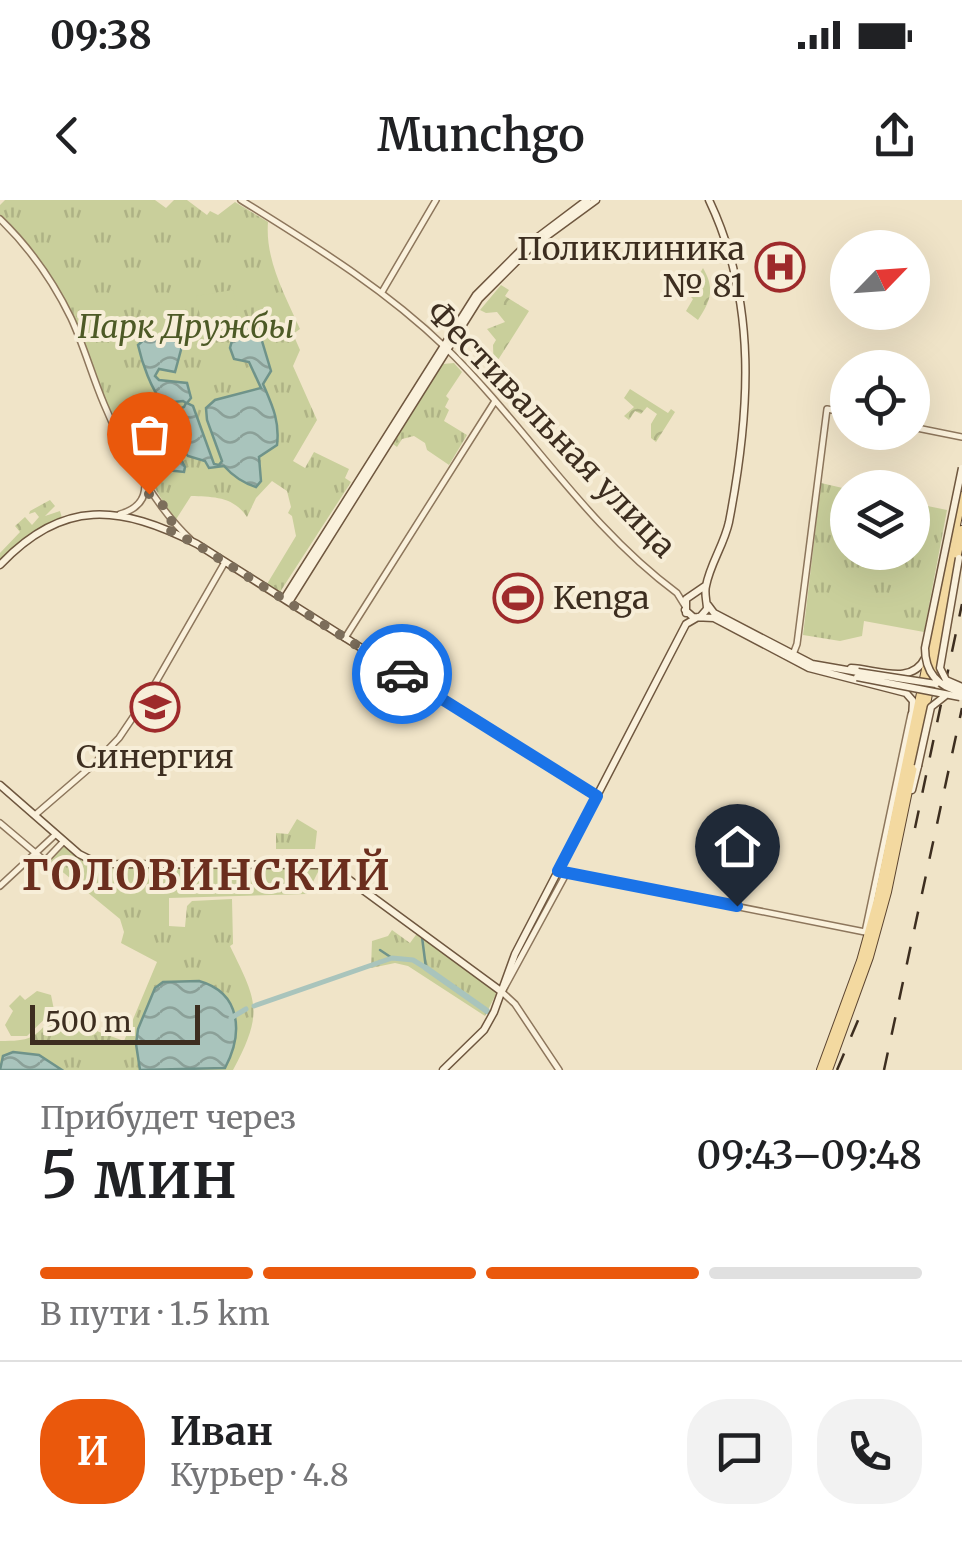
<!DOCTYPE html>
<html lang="ru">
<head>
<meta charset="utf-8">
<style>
	body { margin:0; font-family:Merriweather,serif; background:#f2f2f2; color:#202124; height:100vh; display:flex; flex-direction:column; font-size:38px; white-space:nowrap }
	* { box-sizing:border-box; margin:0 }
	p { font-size:32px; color:#757577 }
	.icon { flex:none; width:55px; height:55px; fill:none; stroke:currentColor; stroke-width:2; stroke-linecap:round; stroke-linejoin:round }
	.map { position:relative; height:870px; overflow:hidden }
	.drawer { display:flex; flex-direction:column; background:#fff; flex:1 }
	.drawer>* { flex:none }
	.needle { width:65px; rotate:65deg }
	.tools { position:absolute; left:830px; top:30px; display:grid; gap:20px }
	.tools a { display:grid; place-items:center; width:100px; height:100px; border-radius:50%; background:#fff; box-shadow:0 10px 40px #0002; font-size:50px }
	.scale { position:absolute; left:30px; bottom:25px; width:170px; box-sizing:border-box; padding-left:10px; border:5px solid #3d2e20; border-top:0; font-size:28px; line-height:35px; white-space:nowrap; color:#3d2e20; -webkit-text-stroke:8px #f7eed8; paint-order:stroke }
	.pin { position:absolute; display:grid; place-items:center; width:85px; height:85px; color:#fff; margin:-102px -42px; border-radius:50% 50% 50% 0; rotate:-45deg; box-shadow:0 0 10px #0007 }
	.pin .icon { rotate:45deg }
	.courier { position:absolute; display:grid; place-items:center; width:100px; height:100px; margin:-50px; border:8px solid #1a73e8; border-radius:50%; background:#fff; color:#222; box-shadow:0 2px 12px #0007 }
	.summary em { font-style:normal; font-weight:600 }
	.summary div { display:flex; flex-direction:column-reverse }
	.summary { display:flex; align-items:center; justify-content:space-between; height:170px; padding:0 40px }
	h1 { font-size:65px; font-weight:600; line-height:75px }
	.bar { display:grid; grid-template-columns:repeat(4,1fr); gap:15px 10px; align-content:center; height:120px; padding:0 40px }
	.bar i { height:12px; border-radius:8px; background:#e0e0e0 }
	.bar .active { background:#ea580c }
	.bar p { grid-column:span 4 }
	.line { display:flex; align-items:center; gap:25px; padding:0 40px; border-top:2px solid #e0e0e0 }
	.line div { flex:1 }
	.round { display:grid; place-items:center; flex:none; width:105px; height:105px; border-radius:40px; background:#f2f2f2 }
	.status { display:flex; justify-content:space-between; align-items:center; height:70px; padding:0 50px; background:#fff; direction:ltr }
	.status svg { height:28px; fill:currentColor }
	header { display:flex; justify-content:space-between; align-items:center; height:130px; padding:0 40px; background:#fff; font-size:45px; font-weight:600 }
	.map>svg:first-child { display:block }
	.forest { fill:url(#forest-crowns) }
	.park { fill:url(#park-tufts) }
	.pitch { fill:#c9cf9b }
	.water { fill:url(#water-waves); stroke:#6f938a; stroke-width:2.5 }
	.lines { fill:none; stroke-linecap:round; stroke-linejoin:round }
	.stream { stroke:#6f938a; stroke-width:2.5 }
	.canal { stroke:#a9c4bc; stroke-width:5 }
	.river { stroke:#a9c4bc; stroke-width:6 }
	.tertiary-casing { stroke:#8d765c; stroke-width:8 }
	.secondary-casing { stroke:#6f573f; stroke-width:9 }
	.primary-casing { stroke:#5b4430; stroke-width:10 }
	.tertiary { stroke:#faf1dc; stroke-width:5 }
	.secondary { stroke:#faf1dc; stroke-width:6 }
	.primary { stroke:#f3d9a0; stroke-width:8 }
	.rail { stroke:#3d2e20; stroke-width:2.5; stroke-dasharray:18 18; stroke-linecap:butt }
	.secondary-bridge-casing { stroke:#6f573f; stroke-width:9; stroke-linecap:butt }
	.secondary-bridge { stroke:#faf1dc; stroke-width:6 }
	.done { stroke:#7c6e5b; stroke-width:10; stroke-dasharray:0 18 }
	.route { stroke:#1a73e8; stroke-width:12 }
	.labels { text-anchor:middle; stroke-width:8; stroke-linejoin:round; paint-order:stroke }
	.poi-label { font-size:32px; fill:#3d2e20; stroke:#f7eed8; text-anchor:end }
	.park-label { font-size:32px; font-style:italic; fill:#4d5a26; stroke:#f7eed8 }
	.street-label { font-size:32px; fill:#3d2e20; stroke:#f7eed8 }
	.district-label { font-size:42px; font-weight:bold; letter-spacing:2.5px; fill:#6b2e1e; stroke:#f7eed8 }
</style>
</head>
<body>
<div class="status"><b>09:38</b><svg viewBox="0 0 49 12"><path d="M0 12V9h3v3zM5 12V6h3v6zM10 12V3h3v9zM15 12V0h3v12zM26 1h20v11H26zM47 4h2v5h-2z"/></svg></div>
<header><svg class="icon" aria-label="back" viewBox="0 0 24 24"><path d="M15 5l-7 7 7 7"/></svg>Munchgo<svg class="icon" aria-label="share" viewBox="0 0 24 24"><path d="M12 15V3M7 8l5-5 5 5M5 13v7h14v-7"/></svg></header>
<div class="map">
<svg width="962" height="870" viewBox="0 0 962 870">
	<defs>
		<pattern id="forest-crowns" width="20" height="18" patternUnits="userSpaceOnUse" patternTransform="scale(2.5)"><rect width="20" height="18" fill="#c9cf9b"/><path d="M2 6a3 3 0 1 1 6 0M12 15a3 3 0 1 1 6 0" fill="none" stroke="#aeb285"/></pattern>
		<pattern id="park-tufts" width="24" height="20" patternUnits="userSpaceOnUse" patternTransform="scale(2.5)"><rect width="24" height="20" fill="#c9cf9b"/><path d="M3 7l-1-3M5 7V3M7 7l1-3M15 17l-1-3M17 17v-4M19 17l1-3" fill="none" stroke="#aeb285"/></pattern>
		<pattern id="water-waves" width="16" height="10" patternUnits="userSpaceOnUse" patternTransform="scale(2.5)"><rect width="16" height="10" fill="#a9c4bc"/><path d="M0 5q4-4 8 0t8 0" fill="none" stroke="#8ba098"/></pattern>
	</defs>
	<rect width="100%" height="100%" fill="#f0e4c8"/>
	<path class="forest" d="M703,68C715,89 711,100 698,120L686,111L693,99L688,94Z
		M501,85L509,90L505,96L529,111L498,160L506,167L494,176L493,145L496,140L487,129L505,122L497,112L486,113L480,110Z
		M630,189L668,213L671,209L675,212L656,242L651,238V224L657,214L647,207L641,214L635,211L629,220L624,216L634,207L624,198Z
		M50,300L55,306L45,316L60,311L62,318L30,334L0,362V353L20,332L15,326L25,317L32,325L39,317L35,312L29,314L30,311Z"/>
	<path class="park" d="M5,0H155L166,8L174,0H187L207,15L210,11L218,15L235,2L268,22C265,60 285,95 300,129L293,134L300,150L293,166L317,220L293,261L305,268L314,252L349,269L345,278L351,282L280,392L267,384L296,336L292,316L288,313L291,307L287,291L272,281L256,298L247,317C233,296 213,297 191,296L175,321L112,218L60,93L0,17V5Z
		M454,163L462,172L446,196L449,199L445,207L449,210L444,221L467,235L449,265L427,250L425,243L414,236L402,239L397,247L393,244L443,164Z
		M821,283L847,289L848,352H912L913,303L947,310L924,432L864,421L862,436L840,441L803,435Z
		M297,619L317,631L315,649H276V633L288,634Z
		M62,646L102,667L320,668L307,694L169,698V726L185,727L187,706L192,701L232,699L233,744L230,746C256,800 265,811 233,870H0V841C30,841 35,839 53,815L124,841L157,762L121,743L124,732L120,719L48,660Z
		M392,730L410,743L418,732L494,790L496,794L485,816L408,766L395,763L371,768L372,741L388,736Z"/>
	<path class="pitch" d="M233,90L238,114L201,121L196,96Z
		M37,791L51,795L54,810L27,836H11L5,825L13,811L9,806L20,795L25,800Z"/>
	<path class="water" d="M261,126L262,141L271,171L263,184C272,205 280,221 277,245L259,257L261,281L256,287C243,283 232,275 224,266L209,268L205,261L188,256L182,249L178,253L185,267L184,272L166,270L160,254L181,246L168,213L184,207L186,203L183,201L163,203C151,189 142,163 138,145L146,138L165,135L182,146L175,172L159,169L155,176L159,180L187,183L191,198L187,203L193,206L214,264L219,265L222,261L207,220L206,208L215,200L261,188L249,162L234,159L230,148L234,133Z
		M199,781C242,793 243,834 225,868L140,870L136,844L138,829L155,788L163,782Z
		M13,852L39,855L62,870H0L3,856Z"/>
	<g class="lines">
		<path class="stream" d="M422,737L426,768
			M380,750L392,758"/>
		<path class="canal" d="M254,806L392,758L413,760L426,768
			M231,818L246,809"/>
		<path class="river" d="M426,768L487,811"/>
		<g class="tertiary-casing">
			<path id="tertiary" d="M241,0C313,45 384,88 446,148C526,226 585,325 677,393L685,406
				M0,19C30,48 53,81 71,118C84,146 92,176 104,204C122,248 156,307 190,339
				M382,92L436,0
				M912,227L962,237
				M120,314C138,309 148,298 144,278
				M345,438L495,201
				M792,457L797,444L827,209L848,213
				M35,615L93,565L119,538L152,489L225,362
				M0,623L45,661L64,641
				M558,671L865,732L911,514
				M0,686L56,634
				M559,870L515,804L502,792L566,674"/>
		</g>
		<g class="secondary-casing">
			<path id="secondary" d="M0,365C63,298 120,305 197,344L597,597
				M284,399L476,95L522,49L587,0
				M289,402L479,99L529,49L596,0
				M708,405L714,413L812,464L858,472
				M685,410L693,417L714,418L809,468L906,493L913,501L912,519
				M686,413V399L705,386
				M700,417L707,409C707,402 704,393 706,386C710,364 724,345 729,322C750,213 758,103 709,0
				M851,468C876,469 912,486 925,458
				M0,585L79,654L99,664L329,665L502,792
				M912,590L918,566
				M443,870L484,830L494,812L515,754L686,424L698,417"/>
		</g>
		<g class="primary-casing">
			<path id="primary" d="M821,870L861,761L878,700L962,296
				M828,870L869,757L887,692L962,330"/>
		</g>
		<use href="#tertiary" class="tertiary"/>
		<use href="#secondary" class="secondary"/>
		<use href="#primary" class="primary"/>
		<path class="rail" d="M915,628L962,404
			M837,870L859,818
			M884,870L962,508"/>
		<g class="secondary-bridge-casing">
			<path id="secondary-bridge" d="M962,268L925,448C925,473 938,487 962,492
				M959,358L940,468L946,480L962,487
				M858,472L936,484
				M857,477L960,497
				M918,566L931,507L945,496"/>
		</g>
		<use href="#secondary-bridge" class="secondary-bridge"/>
	</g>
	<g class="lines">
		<path class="done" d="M149,294C159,298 171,314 172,324L165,328L196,344L402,474"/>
		<path class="route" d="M402,474L597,596L558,671L737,706"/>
	</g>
	<defs>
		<g id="hospital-ring" transform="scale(2.5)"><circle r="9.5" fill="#f7eed8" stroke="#9e2a2b" stroke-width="1.5"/><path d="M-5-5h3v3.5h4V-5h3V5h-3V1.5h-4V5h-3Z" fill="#9e2a2b"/></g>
		<g id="stadium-ring" transform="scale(2.5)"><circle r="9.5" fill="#f7eed8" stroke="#9e2a2b" stroke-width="1.5"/><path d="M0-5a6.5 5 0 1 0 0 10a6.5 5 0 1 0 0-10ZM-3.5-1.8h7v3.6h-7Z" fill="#9e2a2b"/></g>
		<g id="university-ring" transform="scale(2.5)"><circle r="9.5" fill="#f7eed8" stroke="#9e2a2b" stroke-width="1.5"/><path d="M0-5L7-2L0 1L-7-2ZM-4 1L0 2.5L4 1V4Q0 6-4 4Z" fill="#9e2a2b"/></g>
	</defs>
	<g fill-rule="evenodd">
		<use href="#hospital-ring" x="780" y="67"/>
		<use href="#stadium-ring" x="518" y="398"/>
		<use href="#university-ring" x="155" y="507"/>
	</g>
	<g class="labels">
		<g class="poi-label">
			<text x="745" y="60">Поликлиника<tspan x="745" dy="37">№ 81</tspan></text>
			<text x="553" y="409" text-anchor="start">Kenga</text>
			<text x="155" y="568" text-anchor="middle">Синергия</text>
		</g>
		<g class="park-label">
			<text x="186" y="138">Парк Дружбы</text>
		</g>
		<g class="street-label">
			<text transform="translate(551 229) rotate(46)" y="11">Фестивальная улица</text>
		</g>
		<g class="district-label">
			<text x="207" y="690">ГОЛОВИНСКИЙ</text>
		</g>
	</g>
</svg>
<div class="tools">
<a><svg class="needle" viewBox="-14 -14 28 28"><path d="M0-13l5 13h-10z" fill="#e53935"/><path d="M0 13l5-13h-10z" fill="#757577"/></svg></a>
<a><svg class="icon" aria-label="locate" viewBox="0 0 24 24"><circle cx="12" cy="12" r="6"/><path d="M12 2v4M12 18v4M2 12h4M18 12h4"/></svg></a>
<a><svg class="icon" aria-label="layers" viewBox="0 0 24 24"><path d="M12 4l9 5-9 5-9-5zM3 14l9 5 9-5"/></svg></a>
</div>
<div class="scale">500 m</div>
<div class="pin" style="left:149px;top:294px;background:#ea580c"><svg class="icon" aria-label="bag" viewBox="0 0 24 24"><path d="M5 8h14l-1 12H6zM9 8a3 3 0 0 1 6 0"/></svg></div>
<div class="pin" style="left:737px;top:706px;background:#1f2937"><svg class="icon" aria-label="home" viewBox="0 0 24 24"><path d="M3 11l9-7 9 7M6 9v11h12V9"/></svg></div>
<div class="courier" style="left:402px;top:474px"><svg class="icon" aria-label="car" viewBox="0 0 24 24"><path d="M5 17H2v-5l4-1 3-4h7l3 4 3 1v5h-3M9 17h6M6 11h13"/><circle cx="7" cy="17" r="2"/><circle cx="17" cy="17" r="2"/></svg></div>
</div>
<section class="drawer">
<div class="summary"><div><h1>5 мин</h1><p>Прибудет через</p></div><em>09:43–09:48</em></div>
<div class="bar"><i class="active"></i><i class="active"></i><i class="active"></i><i></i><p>В пути · 1.5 km</p></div>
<div class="line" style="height:180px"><b class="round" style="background:#ea580c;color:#fff">И</b><div><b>Иван</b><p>Курьер · 4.8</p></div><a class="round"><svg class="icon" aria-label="chat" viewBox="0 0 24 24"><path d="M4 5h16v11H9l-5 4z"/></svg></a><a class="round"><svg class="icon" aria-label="phone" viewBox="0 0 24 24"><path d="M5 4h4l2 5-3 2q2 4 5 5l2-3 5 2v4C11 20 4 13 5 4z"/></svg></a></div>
</section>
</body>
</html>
